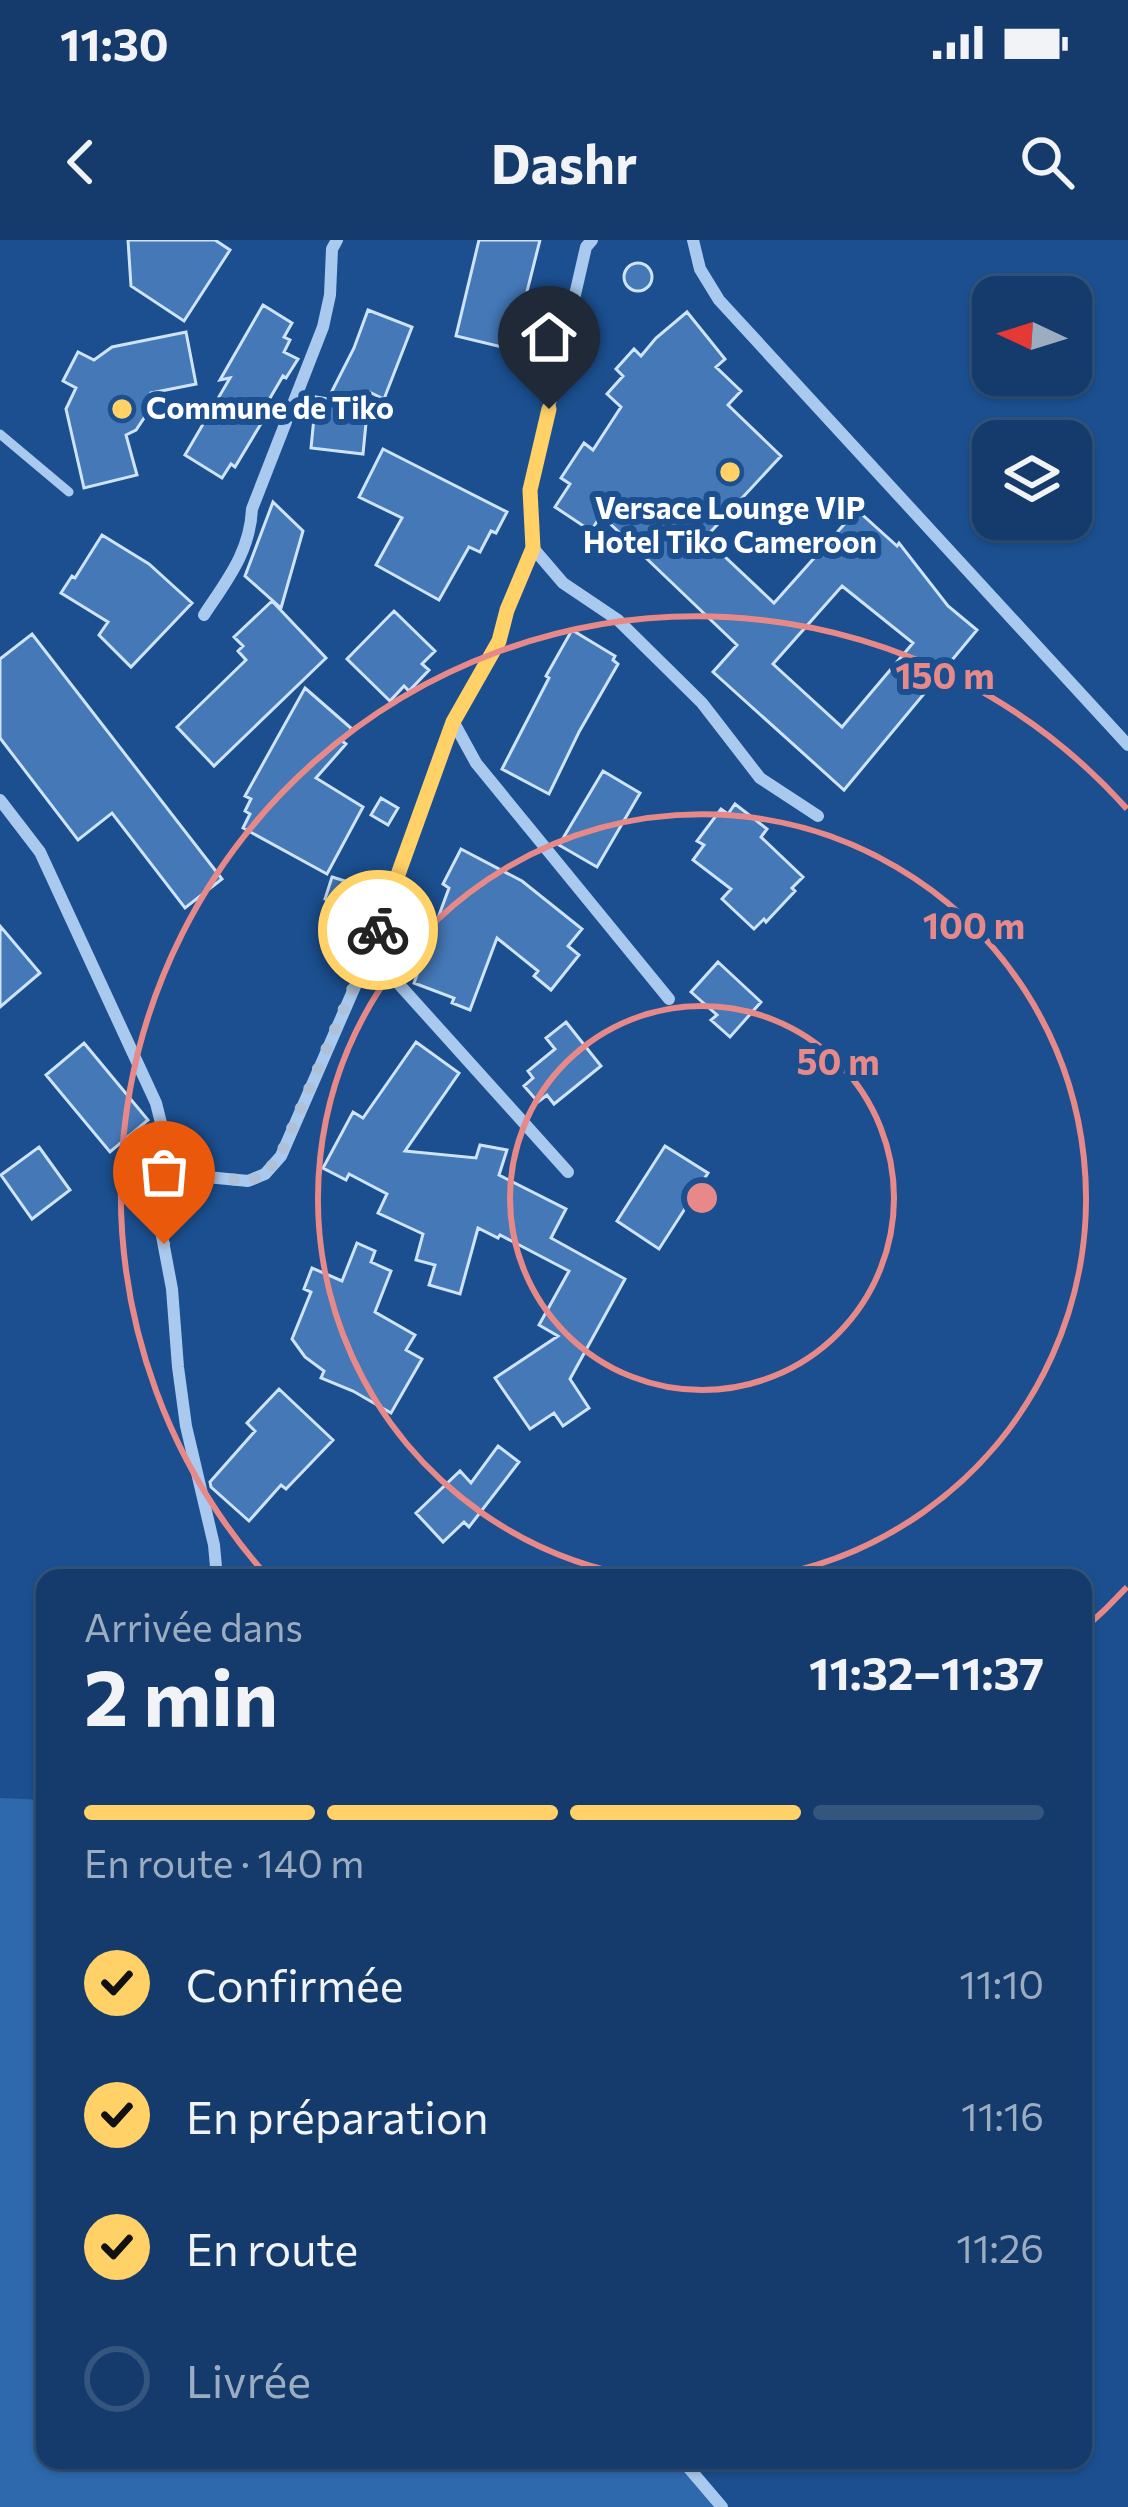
<!DOCTYPE html>
<html lang="fr">
<head>
<meta charset="utf-8">
<style>
	body { margin:0; font-family:Commissioner,sans-serif; background:#214673; color:#f1f3f6; height:100vh; display:flex; flex-direction:column; font-size:45px; white-space:nowrap }
	* { box-sizing:border-box; margin:0 }
	p { font-size:39px; color:#9dadc1 }
	.icon { flex:none; width:66px; height:66px; fill:none; stroke:currentColor; stroke-width:2; stroke-linecap:round; stroke-linejoin:round }
	.map { position:relative; flex:1; overflow:hidden }
	.sheet { position:absolute; left:36px; top:1329px; width:1056px; height:900px; display:flex; flex-direction:column; background:#143b6b; border-radius:24px; box-shadow:0 3px 9px #0004,0 0 0 3px #33557e }
	.sheet>* { flex:none }
	.needle { width:78px; rotate:274deg }
	.buttons { position:absolute; left:972px; top:36px; display:grid; gap:24px }
	.buttons a { display:grid; place-items:center; width:120px; height:120px; border-radius:24px; background:#143b6b; box-shadow:0 3px 9px #0004,0 0 0 3px #33557e; font-size:60px }
	.pin { position:absolute; display:grid; place-items:center; width:102px; height:102px; color:#fff; margin:-123px -51px; border-radius:50% 50% 50% 0; rotate:-45deg; box-shadow:0 0 12px #0007 }
	.pin .icon { rotate:45deg }
	.courier { position:absolute; display:grid; place-items:center; width:120px; height:120px; margin:-60px; border:9px solid #ffd166; border-radius:50%; background:#fff; color:#222; box-shadow:0 3px 15px #0007 }
	.summary em { font-style:normal; font-weight:700 }
	.summary div { display:flex; flex-direction:column-reverse }
	.summary { display:flex; align-items:center; justify-content:space-between; height:204px; padding:0 48px }
	h1 { font-size:78px; font-weight:700; line-height:90px }
	.bar { display:grid; grid-template-columns:repeat(4,1fr); gap:18px 12px; align-content:center; height:144px; padding:0 48px }
	.bar i { height:15px; border-radius:9px; background:#33557e }
	.bar .current { background:#ffd166 }
	.bar p { grid-column:span 4 }
	ol { padding:0 48px; list-style:none }
	li { display:flex; align-items:center; gap:36px; height:132px }
	li p { margin-inline-start:auto }
	li .icon { padding:12px; border-radius:50%; background:#ffd166; color:#111; stroke-width:4 }
	li:last-child { color:#9dadc1 }
	li i { width:66px; height:66px; border:6px solid #33557e; border-radius:50% }
	.status { display:flex; justify-content:space-between; align-items:center; height:84px; padding:0 60px; background:#143b6b; direction:ltr }
	.status svg { height:33px; fill:currentColor }
	header { display:flex; justify-content:space-between; align-items:center; height:156px; padding:0 48px; background:#143b6b; font-size:54px; font-weight:700 }
	.map>svg:first-child { display:block }
	.grass { fill:#2e69ad }
	.building { fill:#4478b7; stroke:#cfe3fa; stroke-width:3; fill-rule:evenodd }
	.lines { fill:none; stroke-linecap:round; stroke-linejoin:round }
	.service { stroke:#a9c9ee; stroke-width:9 }
	.minor { stroke:#a9c9ee; stroke-width:12 }
	.done { stroke:#afc1d8; stroke-width:12; stroke-dasharray:0 21.6 }
	.route { stroke:#ffd166; stroke-width:15 }
	.ring { fill:none; stroke:#e88989; stroke-width:6 }
	.poi-dot { fill:#ffd166; stroke:#1b4f8f; stroke-width:4.5 }
	.labels { text-anchor:middle; stroke-width:12; stroke-linejoin:round; paint-order:stroke }
	.poi-label { font-size:30px; font-weight:bold; fill:#fff; stroke:#1b4f8f; text-anchor:start }
	.centre { fill:#e88989; stroke:#1b4f8f; stroke-width:6 }
	.ring-label { font-size:36px; text-anchor:middle; font-weight:bold; fill:#e88989; stroke:#1b4f8f; stroke-width:12; stroke-linejoin:round; paint-order:stroke }
</style>
</head>
<body>
<div class="status"><b>11:30</b><svg viewBox="0 0 49 12"><path d="M0 12V9h3v3zM5 12V6h3v6zM10 12V3h3v9zM15 12V0h3v12zM26 1h20v11H26zM47 4h2v5h-2z"/></svg></div>
<header><svg class="icon" aria-label="back" viewBox="0 0 24 24"><path d="M15 5l-7 7 7 7"/></svg>Dashr<svg class="icon" aria-label="search" viewBox="0 0 24 24"><circle cx="10" cy="10" r="6"/><path d="M15 15l6 6"/></svg></header>
<div class="map">
<svg width="1128" height="2267" viewBox="0 0 1128 2267">
	<rect width="100%" height="100%" fill="#1b4f8f"/>
	<path class="grass" d="M0,1558L45,1560V2220H680L719,2267H0Z"/>
	<path class="building" d="M128,0H215L230,10L184,81L131,46Z
		M479,0H540L515,99L509,97L506,108L456,96Z
		M624 37a14 14 0 1 1 28 0a14 14 0 1 1-28 0Z
		M263,65L292,83L284,97L290,100L284,112L298,119L286,138L283,136L263,170L268,172L235,227L231,224L222,238L185,215L230,138L220,140Z
		M368,70L412,87L384,159L369,152L363,214L311,208L316,157L328,159L354,108Z
		M687,72L725,119L716,127L741,151L728,165L781,216L705,298L774,363L857,270L897,306L899,303L948,366L977,390L844,550L713,432L737,405L601,275L591,291L555,267L570,244L561,238L584,203L593,210L621,167L607,154L623,136L616,129L634,109L641,116L656,98ZM842,346L913,403L842,487L773,424Z
		M186,92L196,144L151,153L152,166L136,190L126,195L137,235L84,248L66,169L76,148L63,141L78,112L94,120L112,107Z
		M383,209L507,272L496,293L491,291L480,312L469,307L439,360L376,325L402,278L359,257Z
		M273,262L303,291L281,368L245,336Z
		M102,295L149,324L192,363L131,427L99,395L108,382L61,353L72,336L75,338Z
		M272,361L326,418L214,526L177,487L246,420L238,411L243,406L234,397Z
		M394,371L435,411L422,424L429,430L409,451L404,446L390,461L347,419Z
		M572,390L615,416L613,420L618,424L579,492L549,554L502,529L549,438L546,436Z
		M32,394L222,639L185,668L112,573L78,600L0,498V419Z
		M305,448L352,489L342,501L346,504L316,538L363,567L327,634L243,588L250,574L245,571L251,559L245,556Z
		M603,531L640,553L597,627L559,605Z
		M381,558L398,568L388,585L371,575Z
		M735,564L767,589L761,597L803,637L792,648L795,651L766,682L764,679L754,689L722,659L731,649L693,620L704,605L697,601L721,569L728,574Z
		M461,609L522,641L582,689L568,706L579,715L551,750L534,736L538,731L497,698L470,770L452,763L454,758L414,743L449,648L443,644Z
		M332,637L355,644L349,667L325,659Z
		M0,686L40,733L0,767Z
		M718,722L761,762L730,797L711,780L717,775L691,752Z
		M566,782L601,826L554,864L547,855L538,862L524,846L533,838L528,831L555,809L546,798Z
		M416,802L459,833L405,911L476,918L480,905L507,910L499,935L566,969L551,998L625,1039L570,1139L589,1168L563,1186L554,1173L530,1189L495,1138L558,1096L539,1085L569,1031L500,995L498,998L478,988L460,1054L429,1045L435,1025L416,1020L423,994L378,973L387,954L349,934L346,940L323,928L353,872L363,878Z
		M84,803L148,880L110,912L46,835Z
		M665,906L708,933L659,1009L617,981Z
		M39,907L70,950L32,979L1,935Z
		M357,1003L375,1011L371,1022L391,1031L375,1072L415,1095L406,1110L422,1119L391,1173L353,1151L321,1138L324,1131L305,1117L292,1099L311,1052L304,1049L312,1028L342,1041Z
		M279,1149L333,1200L286,1249L281,1245L249,1281L211,1247L210,1242L255,1191L247,1183Z
		M498,1206L519,1222L469,1287L464,1282L443,1302L416,1273L460,1231L471,1243Z"/>
	<g class="lines">
		<path class="service" d="M0,194L69,252"/>
		<path class="minor" d="M693,0L700,29L719,60L1128,505
			M533,308L563,343L618,380L702,463L760,538L818,576
			M204,375C227,340 250,312 252,269L323,87L330,55L332,9L337,0
			M453,481L476,523L669,759
			M0,560L40,612L156,863L162,887L161,909L156,932L155,959L172,1049L178,1127L186,1186L214,1305L217,1338
			M370,712L568,932
			M156,932L248,941L265,934L281,916L370,712L453,481L499,401L507,370L533,308L530,250L586,7L592,0
			M682,2220L722,2267"/>
	</g>
	<g class="lines">
		<path class="done" d="M164,1004L155,959L156,932L248,941L265,934L280,916L378,690"/>
		<path class="route" d="M378,690L453,482L499,401L507,370L533,308L530,250L549,169"/>
	</g>
	<g class="ring">
		<circle cx="702" cy="958" r="192"/>
		<path d="M645 1338A384 384 0 1 1 759 1338"/>
		<path d="M1127 1347A576 576 0 0 1 1084 1389M267 1336A576 576 0 0 1 1127 569"/>
	</g>
	<g class="poi-dot">
		<circle cx="122" cy="169" r="12"/>
		<circle cx="730" cy="232" r="12"/>
	</g>
	<g class="labels">
		<g class="poi-label">
			<text x="146" y="179">Commune de Tiko</text>
			<text x="730" y="279" text-anchor="middle">Versace Lounge VIP<tspan x="730" dy="34">Hotel Tiko Cameroon</tspan></text>
		</g>
	</g>
	<circle cx="702" cy="958" r="18" class="centre"/>
	<g class="ring-label">
		<text x="945" y="449">150 m</text>
		<text x="974" y="699">100 m</text>
		<text x="838" y="835">50 m</text>
	</g>
</svg>
<div class="buttons">
<a><svg class="needle" viewBox="-14 -14 28 28"><path d="M0-13l5 13h-10z" fill="#e53935"/><path d="M0 13l5-13h-10z" fill="#9dadc1"/></svg></a>
<a><svg class="icon" aria-label="layers" viewBox="0 0 24 24"><path d="M12 4l9 5-9 5-9-5zM3 14l9 5 9-5"/></svg></a>
</div>
<div class="pin" style="left:164px;top:1004px;background:#ea580c"><svg class="icon" aria-label="bag" viewBox="0 0 24 24"><path d="M5 8h14l-1 12H6zM9 8a3 3 0 0 1 6 0"/></svg></div>
<div class="pin" style="left:549px;top:169px;background:#1f2937"><svg class="icon" aria-label="home" viewBox="0 0 24 24"><path d="M3 11l9-7 9 7M6 9v11h12V9"/></svg></div>
<div class="courier" style="left:378px;top:690px"><svg class="icon" aria-label="bike" viewBox="0 0 24 24"><circle cx="6" cy="16" r="4"/><circle cx="18" cy="16" r="4"/><path d="M6 16l4-8h5l3 8M10 8l3 8H6M13 5h3"/></svg></div>
<section class="sheet">
<div class="summary"><div><h1>2 min</h1><p>Arrivée dans</p></div><em>11:32–11:37</em></div>
<div class="bar"><i class="current"></i><i class="current"></i><i class="current"></i><i></i><p>En route · 140 m</p></div>
<ol>
<li><svg class="icon" aria-label="check" viewBox="0 0 24 24"><path d="M5 12l5 5 9-10"/></svg>Confirmée<p>11:10</p></li>
<li><svg class="icon" aria-label="check" viewBox="0 0 24 24"><path d="M5 12l5 5 9-10"/></svg>En préparation<p>11:16</p></li>
<li><svg class="icon" aria-label="check" viewBox="0 0 24 24"><path d="M5 12l5 5 9-10"/></svg>En route<p>11:26</p></li>
<li><i></i>Livrée</li>
</ol>
</section>
</div>
</body>
</html>
